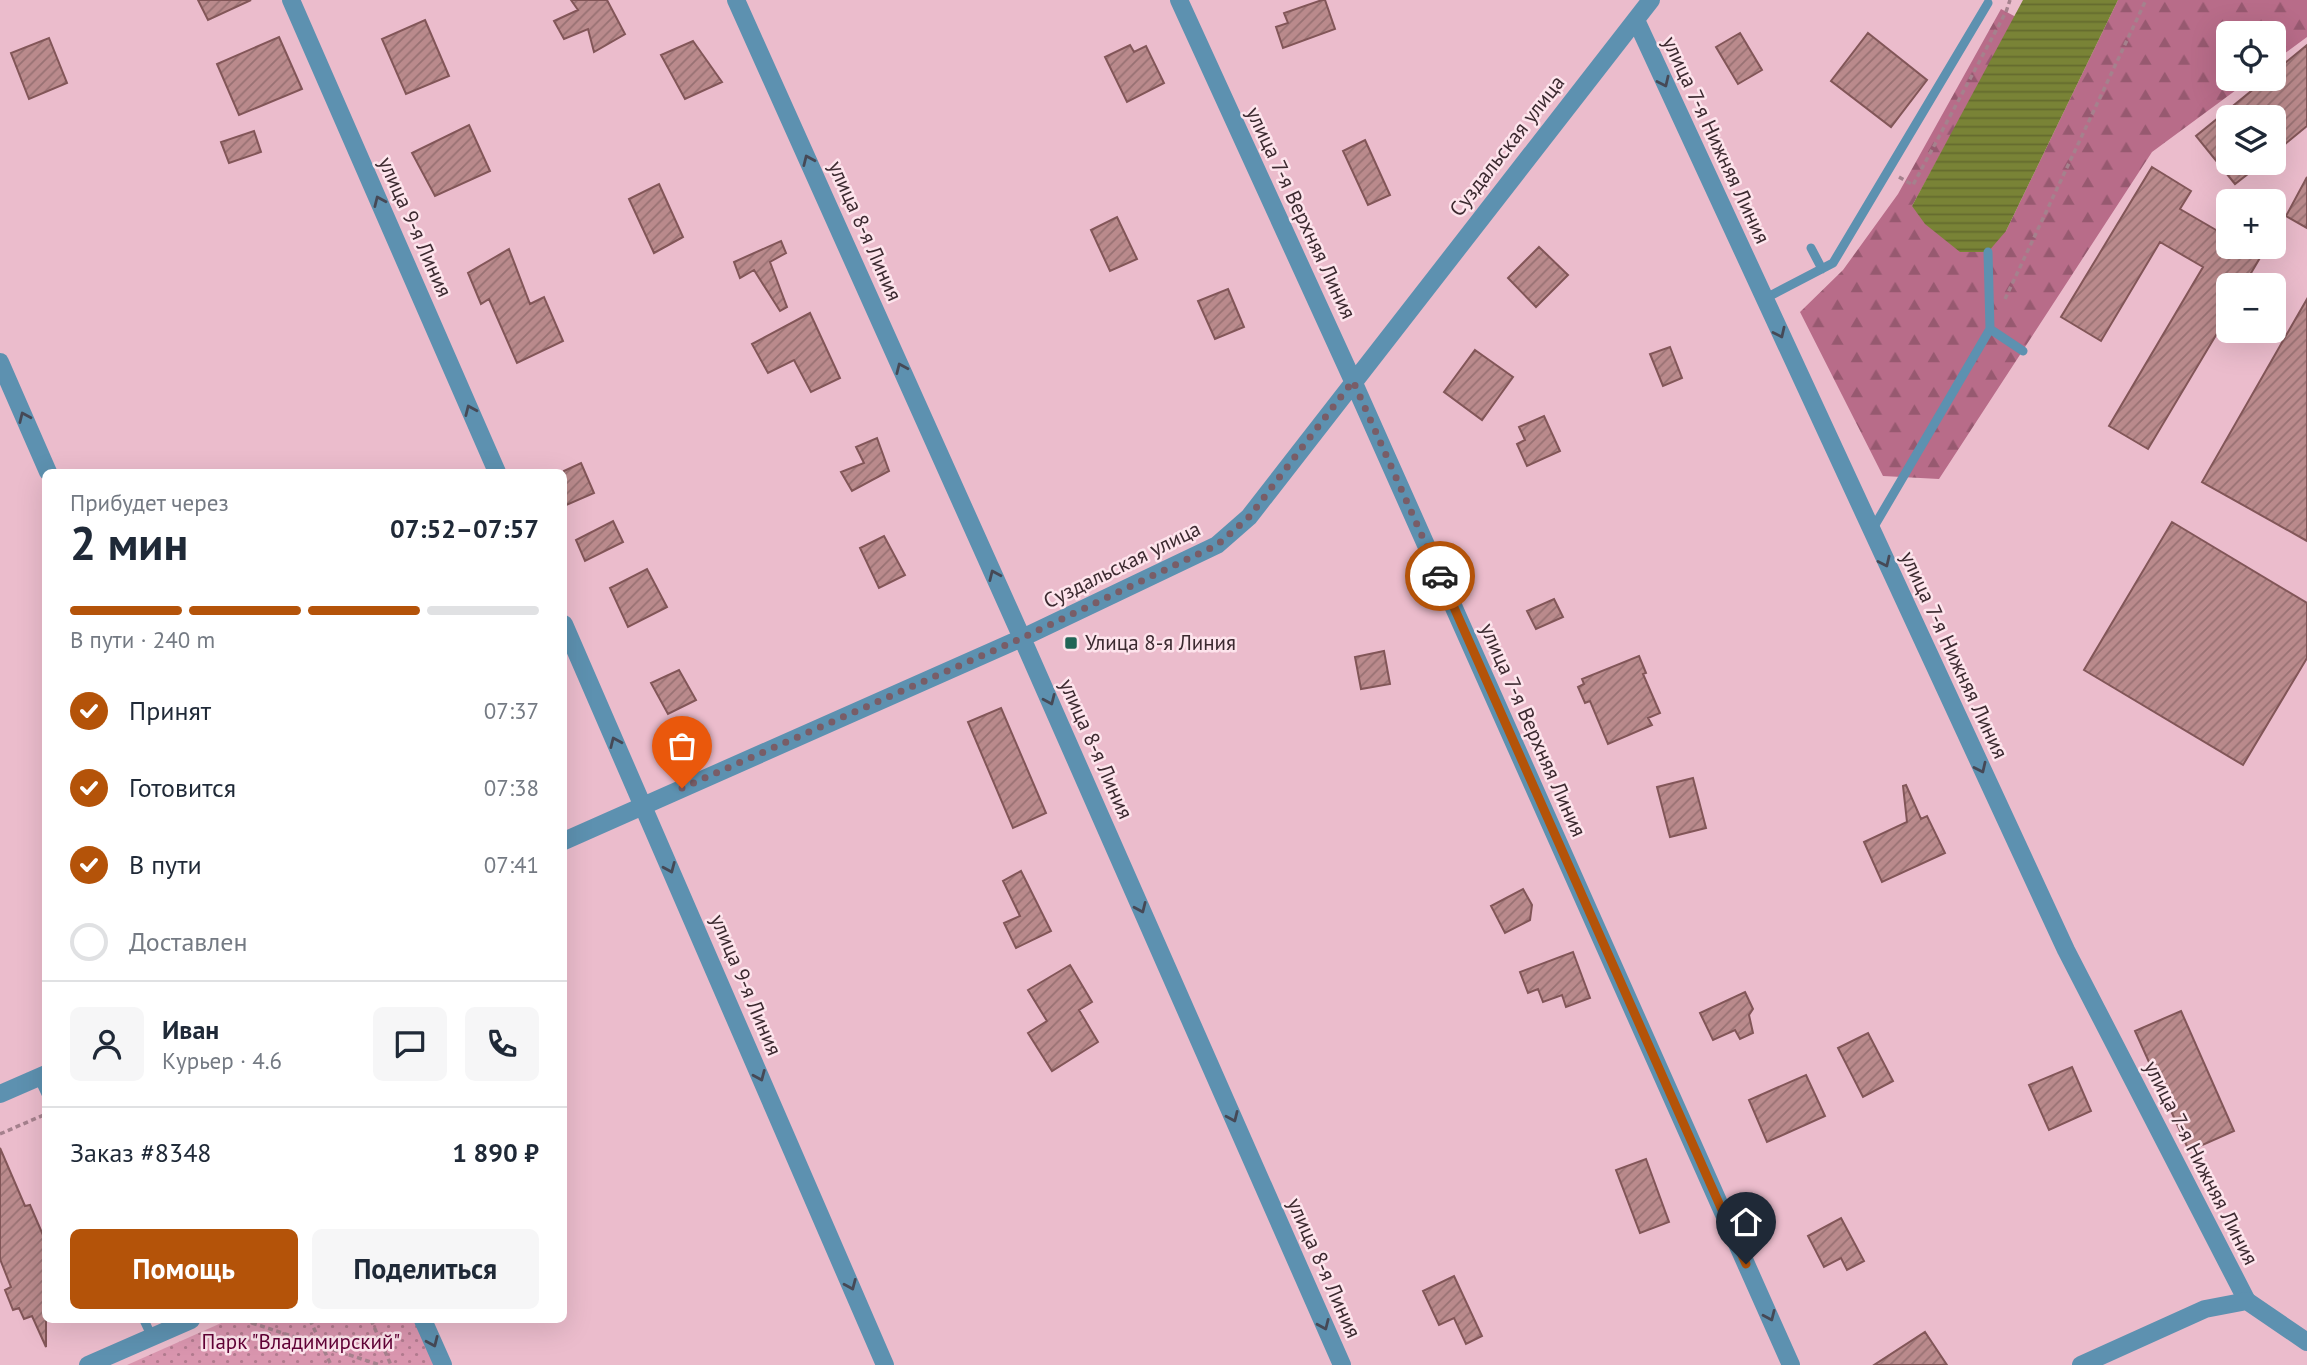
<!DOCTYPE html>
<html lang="ru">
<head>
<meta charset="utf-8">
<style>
	body { margin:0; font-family:"PT Sans",sans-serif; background:#f6f6f7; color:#1f2937; height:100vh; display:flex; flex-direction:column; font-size:26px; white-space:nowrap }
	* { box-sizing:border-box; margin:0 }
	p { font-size:23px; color:#747a83 }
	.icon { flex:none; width:38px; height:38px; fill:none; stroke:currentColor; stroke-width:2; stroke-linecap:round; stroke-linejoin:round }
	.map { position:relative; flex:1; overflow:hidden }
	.drawer { position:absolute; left:42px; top:469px; width:525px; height:854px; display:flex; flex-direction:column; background:#fff; border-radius:10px; box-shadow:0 7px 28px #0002 }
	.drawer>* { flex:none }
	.controls { position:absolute; left:2216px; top:21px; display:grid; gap:14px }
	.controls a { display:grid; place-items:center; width:70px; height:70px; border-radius:10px; background:#fff; box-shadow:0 7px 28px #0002; font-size:35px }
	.pin { position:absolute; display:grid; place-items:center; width:60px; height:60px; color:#fff; margin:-72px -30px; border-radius:50% 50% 50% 0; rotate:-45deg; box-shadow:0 0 7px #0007 }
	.pin .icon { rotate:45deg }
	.courier { position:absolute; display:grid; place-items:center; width:70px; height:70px; margin:-35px; border:5px solid #b45309; border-radius:50%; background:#fff; color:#222; box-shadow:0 2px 9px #0007 }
	.summary em { font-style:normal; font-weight:800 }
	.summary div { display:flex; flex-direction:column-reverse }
	.summary { display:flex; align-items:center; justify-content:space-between; height:119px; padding:0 28px }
	h1 { font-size:46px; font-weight:800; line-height:52px }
	.bar { display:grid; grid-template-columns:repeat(4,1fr); gap:10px 7px; align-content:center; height:84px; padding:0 28px }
	.bar i { height:9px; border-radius:5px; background:#e0e1e3 }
	.bar .current { background:#b45309 }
	.bar p { grid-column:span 4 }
	.line { display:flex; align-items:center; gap:18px; padding:0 28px; border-top:2px solid #e0e1e3 }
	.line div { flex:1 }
	.round { display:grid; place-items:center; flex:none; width:74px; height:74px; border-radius:10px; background:#f6f6f7 }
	ol { padding:0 28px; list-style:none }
	li { display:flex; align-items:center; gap:21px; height:77px }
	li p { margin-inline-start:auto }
	li .icon { padding:7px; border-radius:50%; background:#b45309; color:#fff; stroke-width:4 }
	li:last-child { color:#747a83 }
	li i { width:38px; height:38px; border:4px solid #e0e1e3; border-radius:50% }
	.button { display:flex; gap:14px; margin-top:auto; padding:14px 28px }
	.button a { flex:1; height:80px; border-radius:10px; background:#b45309; color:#fff; font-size:28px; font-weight:800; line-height:80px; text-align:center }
	.button a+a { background:#f6f6f7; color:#1f2937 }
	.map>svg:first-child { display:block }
	.forest { fill:url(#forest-firs) }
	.park { fill:url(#park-dots) }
	.water { fill:url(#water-rules) }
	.building { fill:url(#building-hatch); stroke:#825658; stroke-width:2 }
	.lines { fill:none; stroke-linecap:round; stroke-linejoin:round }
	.path { stroke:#a5818d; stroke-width:3.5; stroke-dasharray:5 3.5; stroke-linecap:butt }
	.service { stroke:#5d91b0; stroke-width:9 }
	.minor { stroke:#5d91b0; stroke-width:18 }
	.tertiary { stroke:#5d91b0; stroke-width:18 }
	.oneway { stroke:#464956 }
	.done { stroke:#795d67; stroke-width:7; stroke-dasharray:0 12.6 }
	.route { stroke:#b45309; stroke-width:9 }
	.poi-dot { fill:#206556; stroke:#fde4ec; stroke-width:2.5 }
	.labels { text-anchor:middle; stroke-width:5; stroke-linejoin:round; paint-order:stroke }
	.street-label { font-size:21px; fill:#3c2a30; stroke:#fde4ec }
	.poi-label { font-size:21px; fill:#3c2a30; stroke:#fde4ec; text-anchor:start }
	.park-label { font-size:21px; fill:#620036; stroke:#fde4ec }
</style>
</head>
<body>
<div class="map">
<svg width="2307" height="1365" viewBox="0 0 2307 1365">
	<defs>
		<pattern id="forest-firs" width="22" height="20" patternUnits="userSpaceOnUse" patternTransform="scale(1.75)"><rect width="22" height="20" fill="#b86c89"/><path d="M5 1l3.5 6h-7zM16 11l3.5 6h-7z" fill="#975970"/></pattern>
		<pattern id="park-dots" width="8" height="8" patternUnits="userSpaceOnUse" patternTransform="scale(1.75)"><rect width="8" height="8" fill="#d995ae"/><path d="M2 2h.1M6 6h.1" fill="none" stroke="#b17a8e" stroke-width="1.8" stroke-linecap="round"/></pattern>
		<pattern id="water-rules" width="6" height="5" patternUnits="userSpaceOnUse" patternTransform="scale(1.75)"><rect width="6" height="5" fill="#798336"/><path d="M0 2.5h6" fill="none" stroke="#646b2e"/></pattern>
		<pattern id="building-hatch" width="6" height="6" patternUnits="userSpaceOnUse" patternTransform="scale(1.75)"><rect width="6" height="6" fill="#ba8a8c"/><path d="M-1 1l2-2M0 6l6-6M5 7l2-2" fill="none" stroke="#987173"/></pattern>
	</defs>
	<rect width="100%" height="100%" fill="#ebbccc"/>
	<path class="forest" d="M2118,0H2307V37L2273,62V33H2228V79H2251L2152,152L1939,479L1883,476L1800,312L1843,270L1898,194L2001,9L2016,17L1912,206L2006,231Z"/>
	<path class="park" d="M228,1320H415L436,1365H127Z"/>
	<path class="water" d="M2023,0H2118L2006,231L1988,252H1960L1925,224L1912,206Z"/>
	<path class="building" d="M198,0H251L208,20Z
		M571,0H607L625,34L594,52L588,29L564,39L554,21L578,10Z
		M1322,0H1325L1335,29L1283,48L1276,27L1288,23L1284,13Z
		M425,20L449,76L406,94L382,39Z
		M1740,33L1762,70L1738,84L1716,47Z
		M1868,33L1927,80L1891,127L1831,81Z
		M279,37L302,89L239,115L217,64Z
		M49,38L67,83L29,99L11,53Z
		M693,41L722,82L685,99L661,55Z
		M1130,45L1134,52L1146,46L1164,83L1127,102L1105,57Z
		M2307,45V126L2273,154V117H2228V163H2262L2235,184L2196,136L2266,79H2273V73Z
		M469,125L490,171L435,196L412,153Z
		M254,131L261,152L229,163L221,142Z
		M1365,140L1390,195L1368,205L1343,151Z
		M2152,167L2191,191L2180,209L2228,237V247H2245L2261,256L2244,285H2228V315L2148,449L2109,426L2203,267L2160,242L2101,341L2061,317Z
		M2307,177V228L2286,216Z
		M659,184L683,237L654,253L629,199Z
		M1117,217L1137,259L1110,271L1091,230Z
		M781,241L786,253L770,262L787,307L780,311L754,270L740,278L734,262Z
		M1539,247L1568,275L1536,307L1508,278Z
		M509,249L530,304L544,297L563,341L517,363L489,299L481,304L468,273Z
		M1228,289L1244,327L1215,339L1198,301Z
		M2307,299V541L2202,482Z
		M810,313L840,378L811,392L794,360L768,373L752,344Z
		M1670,347L1682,378L1663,386L1650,354Z
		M1475,350L1513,377L1482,420L1444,392Z
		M1544,416L1560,451L1527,466L1517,444L1525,440L1519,427Z
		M877,438L889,471L852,491L841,472L864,463L856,447Z
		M581,463L594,493L564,506V471Z
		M613,521L623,542L585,561L576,540Z
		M2172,522L2307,603V658L2243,765L2084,670Z
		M884,536L905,575L879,588L860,548Z
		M647,569L667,607L628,627L610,588Z
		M1554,599L1563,617L1536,629L1527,611Z
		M1384,651L1390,684L1361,689L1355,657Z
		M1639,656L1646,673L1643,674L1660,713L1648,718L1652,725L1608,744L1590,701L1585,703L1578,687L1584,684L1582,679Z
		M679,670L696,700L668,714L651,683Z
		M1001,708L1046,813L1013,828L968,722Z
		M1693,778L1706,828L1670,837L1657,787Z
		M1906,785L1921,819L1927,816L1945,853L1882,882L1864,842L1907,822L1903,786Z
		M1021,871L1051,931L1016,948L1004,923L1020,916L1003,881Z
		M1523,889L1532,905L1530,920L1505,933L1491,906Z
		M1573,952L1590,998L1566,1007L1562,995L1543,1002L1538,989L1528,993L1520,972Z
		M1070,965L1092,1002L1079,1010L1098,1042L1052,1071L1028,1033L1047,1021L1028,990Z
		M1745,992L1753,1009L1749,1015L1753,1033L1740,1039L1735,1030L1713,1040L1700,1013Z
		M2181,1011L2234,1131L2189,1151L2135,1031Z
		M1868,1033L1893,1081L1863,1097L1838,1048Z
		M2072,1067L2091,1111L2049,1130L2029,1085Z
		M1806,1075L1825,1116L1767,1142L1749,1100Z
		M0,1148L25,1206L30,1205L46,1242V1347L32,1316L24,1319L19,1308L13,1310L5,1290L11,1287L0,1259Z
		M1646,1159L1669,1222L1640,1233L1616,1170Z
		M1841,1218L1864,1261L1847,1270L1841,1258L1824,1267L1808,1236Z
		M1454,1276L1482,1336L1466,1344L1454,1318L1439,1325L1423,1291Z
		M1925,1332L1947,1365H1874Z"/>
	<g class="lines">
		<path class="path" d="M1899,177L1913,185L2006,12L2010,0
			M2005,299L2146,0
			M0,1134L46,1114
			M260,1320L252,1323L380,1365
			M310,1320L331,1365
			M371,1320L391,1365"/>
		<path class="service" d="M1811,248L1822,269
			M1764,299L1833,263L1988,3
			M1990,329L2023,351
			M1872,530L1990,329L1988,252
			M38,1077L46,1094
			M144,1320L152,1337"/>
		<path class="minor" d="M291,0L497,472
			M736,0L1022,638L1342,1365
			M1179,0L1353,381L1791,1365
			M1636,20L2066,950L2247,1301
			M0,362L48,472
			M564,624L885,1365
			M564,841L1022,638L1217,545L1249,517L1651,0
			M0,1094L46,1074
			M423,1320L443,1365
			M88,1365L191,1320"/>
		<path class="tertiary" d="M2081,1365L2205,1309L2247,1301L2307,1342"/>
	</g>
	<defs><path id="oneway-chevron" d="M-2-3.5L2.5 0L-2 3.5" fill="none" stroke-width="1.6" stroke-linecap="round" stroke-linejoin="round" transform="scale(1.75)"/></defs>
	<g class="oneway">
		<use href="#oneway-chevron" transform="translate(1664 82) rotate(65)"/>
		<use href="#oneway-chevron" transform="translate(808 160) rotate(-114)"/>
		<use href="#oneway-chevron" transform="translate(379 201) rotate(-114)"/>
		<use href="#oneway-chevron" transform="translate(1780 333) rotate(65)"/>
		<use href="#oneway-chevron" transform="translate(901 368) rotate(-114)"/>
		<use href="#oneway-chevron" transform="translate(470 410) rotate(-114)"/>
		<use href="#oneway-chevron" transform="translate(24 417) rotate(-114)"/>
		<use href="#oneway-chevron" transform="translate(1885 562) rotate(65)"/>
		<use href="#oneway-chevron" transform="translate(994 575) rotate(-114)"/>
		<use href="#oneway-chevron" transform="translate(1050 700) rotate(66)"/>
		<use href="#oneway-chevron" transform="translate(615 742) rotate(-114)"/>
		<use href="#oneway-chevron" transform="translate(1981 768) rotate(65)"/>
		<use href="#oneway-chevron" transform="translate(670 868) rotate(67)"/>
		<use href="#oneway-chevron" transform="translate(1141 908) rotate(66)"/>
		<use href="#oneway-chevron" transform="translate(760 1076) rotate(67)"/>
		<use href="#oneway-chevron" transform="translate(1233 1117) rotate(66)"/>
		<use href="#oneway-chevron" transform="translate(851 1285) rotate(67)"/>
		<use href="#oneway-chevron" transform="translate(1770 1316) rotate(66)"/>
		<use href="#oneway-chevron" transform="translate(1324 1325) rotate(66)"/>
		<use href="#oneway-chevron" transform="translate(433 1342) rotate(66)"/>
	</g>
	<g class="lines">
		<path class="done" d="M682,788L1022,638L1217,545L1249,517L1353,381L1440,576"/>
		<path class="route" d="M1440,576L1746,1264"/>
	</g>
	<rect class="poi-dot" x="1064" y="636" width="14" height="14" rx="3.5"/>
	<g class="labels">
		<g class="street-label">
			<text transform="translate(1716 140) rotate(65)" y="7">улица 7-я Нижняя Линия</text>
			<text transform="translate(1507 146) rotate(-52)" y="7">Суздальская улица</text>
			<text transform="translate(1301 213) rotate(65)" y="7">улица 7-я Верхняя Линия</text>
			<text transform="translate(415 227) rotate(66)" y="7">улица 9-я Линия</text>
			<text transform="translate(865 231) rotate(66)" y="7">улица 8-я Линия</text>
			<text transform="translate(1122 565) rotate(-26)" y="7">Суздальская улица</text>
			<text transform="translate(1954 655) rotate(65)" y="7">улица 7-я Нижняя Линия</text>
			<text transform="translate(1533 730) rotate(66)" y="7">улица 7-я Верхняя Линия</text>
			<text transform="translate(1096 749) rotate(66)" y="7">улица 8-я Линия</text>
			<text transform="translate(746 985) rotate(67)" y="7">улица 9-я Линия</text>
			<text transform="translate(2201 1163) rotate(63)" y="7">улица 7-я Нижняя Линия</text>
			<text transform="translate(1324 1268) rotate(66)" y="7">улица 8-я Линия</text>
		</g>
		<g class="poi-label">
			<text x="1085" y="650">Улица 8-я Линия</text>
		</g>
		<g class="park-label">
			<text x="301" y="1349">Парк "Владимирский"</text>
		</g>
	</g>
</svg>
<div class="controls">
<a><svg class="icon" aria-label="locate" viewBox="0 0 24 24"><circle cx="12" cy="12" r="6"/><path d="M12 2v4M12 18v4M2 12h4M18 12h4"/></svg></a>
<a><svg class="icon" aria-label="layers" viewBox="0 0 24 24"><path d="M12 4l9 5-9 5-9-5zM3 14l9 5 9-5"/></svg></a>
<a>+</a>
<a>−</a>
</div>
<div class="pin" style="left:682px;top:788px;background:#ea580c"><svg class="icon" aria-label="bag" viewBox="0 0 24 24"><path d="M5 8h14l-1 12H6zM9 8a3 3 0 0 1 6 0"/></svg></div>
<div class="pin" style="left:1746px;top:1264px;background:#1f2937"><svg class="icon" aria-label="home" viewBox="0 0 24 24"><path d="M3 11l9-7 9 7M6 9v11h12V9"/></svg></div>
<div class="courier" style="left:1440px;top:576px"><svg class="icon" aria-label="car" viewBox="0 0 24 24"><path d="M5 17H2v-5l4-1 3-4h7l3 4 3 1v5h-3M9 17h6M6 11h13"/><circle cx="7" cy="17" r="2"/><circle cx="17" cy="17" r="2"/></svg></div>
<section class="drawer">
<div class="summary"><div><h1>2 мин</h1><p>Прибудет через</p></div><em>07:52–07:57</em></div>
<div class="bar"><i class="current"></i><i class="current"></i><i class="current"></i><i></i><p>В пути · 240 m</p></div>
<ol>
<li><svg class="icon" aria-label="check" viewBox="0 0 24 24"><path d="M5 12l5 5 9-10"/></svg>Принят<p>07:37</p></li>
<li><svg class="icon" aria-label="check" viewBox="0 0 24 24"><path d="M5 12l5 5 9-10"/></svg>Готовится<p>07:38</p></li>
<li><svg class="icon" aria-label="check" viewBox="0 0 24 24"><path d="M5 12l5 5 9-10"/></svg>В пути<p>07:41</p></li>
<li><i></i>Доставлен</li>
</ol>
<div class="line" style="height:126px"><a class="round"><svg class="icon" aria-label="person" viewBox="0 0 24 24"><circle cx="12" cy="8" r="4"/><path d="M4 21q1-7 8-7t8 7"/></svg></a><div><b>Иван</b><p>Курьер · 4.6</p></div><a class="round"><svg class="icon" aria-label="chat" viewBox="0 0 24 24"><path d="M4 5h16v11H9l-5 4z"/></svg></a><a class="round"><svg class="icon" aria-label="phone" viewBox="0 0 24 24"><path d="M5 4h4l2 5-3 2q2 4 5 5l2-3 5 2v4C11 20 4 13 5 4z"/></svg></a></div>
<div class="line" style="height:91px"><div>Заказ #8348</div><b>1 890 ₽</b></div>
<div class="button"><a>Помощь</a><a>Поделиться</a></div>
</section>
</div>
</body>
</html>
